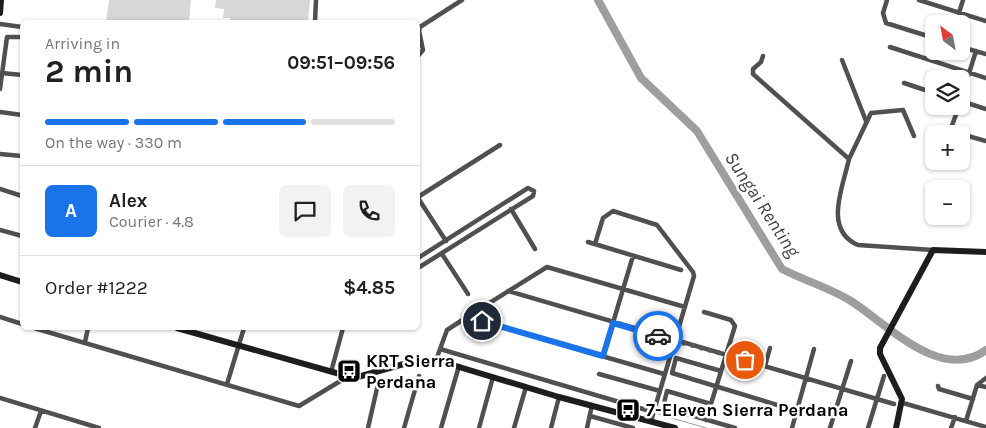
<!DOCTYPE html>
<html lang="en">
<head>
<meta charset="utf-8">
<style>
	body { margin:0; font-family:Karla,sans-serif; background:#f2f2f2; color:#202124; height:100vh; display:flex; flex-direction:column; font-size:19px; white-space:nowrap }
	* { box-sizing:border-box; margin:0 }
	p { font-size:16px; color:#757577 }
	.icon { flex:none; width:28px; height:28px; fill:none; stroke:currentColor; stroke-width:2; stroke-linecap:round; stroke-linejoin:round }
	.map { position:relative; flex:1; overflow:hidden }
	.details { position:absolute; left:20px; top:20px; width:400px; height:310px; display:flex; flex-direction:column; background:#fff; border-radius:8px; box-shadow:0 1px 4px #0004 }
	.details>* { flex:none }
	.needle { width:32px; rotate:328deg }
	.tools { position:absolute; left:925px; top:15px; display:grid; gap:10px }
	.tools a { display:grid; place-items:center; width:45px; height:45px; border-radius:8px; background:#fff; box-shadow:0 1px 4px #0004; font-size:25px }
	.pin { position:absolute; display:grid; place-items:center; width:42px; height:42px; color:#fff; margin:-21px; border:2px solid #fff; border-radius:50%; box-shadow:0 1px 5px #0007 }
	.courier { position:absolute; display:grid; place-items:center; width:50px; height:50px; margin:-25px; border:4px solid #1a73e8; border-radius:50%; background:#fff; color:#222; box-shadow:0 1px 6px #0007 }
	.overview em { font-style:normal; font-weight:700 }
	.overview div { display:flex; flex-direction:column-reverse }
	.overview { display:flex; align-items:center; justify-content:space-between; height:85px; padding:0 25px }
	h1 { font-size:32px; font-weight:700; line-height:38px }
	.bar { display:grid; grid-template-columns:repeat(4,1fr); gap:8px 5px; align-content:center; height:60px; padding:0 25px }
	.bar i { height:6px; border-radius:4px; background:#e0e0e0 }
	.bar .current { background:#1a73e8 }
	.bar p { grid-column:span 4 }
	.line { display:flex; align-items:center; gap:12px; padding:0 25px; border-top:1px solid #e0e0e0 }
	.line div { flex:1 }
	.round { display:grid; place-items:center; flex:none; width:52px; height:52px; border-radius:8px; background:#f2f2f2 }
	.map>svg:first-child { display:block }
	.green { fill:#d7d7d7 }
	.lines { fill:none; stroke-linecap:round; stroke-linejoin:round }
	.stream { stroke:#9e9e9e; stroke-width:1 }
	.river { stroke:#9e9e9e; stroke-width:8 }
	.street { stroke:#505050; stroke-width:4.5 }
	.secondary { stroke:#1d1d1d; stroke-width:6 }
	.done { stroke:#595959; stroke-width:5; stroke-dasharray:0 9 }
	.route { stroke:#1a73e8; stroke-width:6 }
	.labels { text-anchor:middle; stroke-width:5; stroke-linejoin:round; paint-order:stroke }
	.poi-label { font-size:18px; font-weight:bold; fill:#000; stroke:#fff; text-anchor:start }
	.water-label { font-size:19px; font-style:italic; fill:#3f3f3f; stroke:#fff }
</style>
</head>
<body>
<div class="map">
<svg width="986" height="428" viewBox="0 0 986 428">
	<rect width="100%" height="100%" fill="#fff"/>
	<path class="green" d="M109,0H191L189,22H106Z
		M216,0H310L308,22H230V18H223L224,9L215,8Z"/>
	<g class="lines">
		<path class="stream" d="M658,414L706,428"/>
		<path class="river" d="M598,0L641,78L697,131L782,269C805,281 830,288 851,301C887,324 941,383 986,350"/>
		<path class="street" d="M887,0L883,13L886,23L934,38
			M919,0L986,21
			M959,13L963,0
			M315,22L316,0
			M0,24L22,27
			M890,47L986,78
			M961,47L986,54
			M418,56L423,50L419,31L420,27L462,0
			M763,56L761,62L753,69V74L849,159C843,187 823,230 858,245L933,250
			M842,60L866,121
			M2,73L22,75
			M904,83L934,93
			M0,89L7,37H22
			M961,99L976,51
			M961,101L986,109
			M0,112L22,115
			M949,134L959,106
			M961,134L986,141
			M0,154L22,156
			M849,159L871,113L903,110L914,136
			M0,189L22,196
			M418,197L500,145
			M418,198L446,241
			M511,209L535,249
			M0,230L22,236
			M588,242L681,270
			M595,244L603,218L613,211L657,225L693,272L694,276L651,421
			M442,254L468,294
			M418,258L528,188L534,191L533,196L418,268
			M508,291L894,404
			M704,312L731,320L735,326L706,420
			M0,317L22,324
			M467,317L547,267L685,307
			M34,328L299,406L347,377
			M85,342L88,328
			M440,349L653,412
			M603,356L633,256
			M436,360L447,330L467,317L664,374
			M765,366L770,348
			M721,371L676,358L672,373L797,411
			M331,372L343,328
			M599,374L660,391
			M227,384L244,328
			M977,385L986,387
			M938,386L939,389L973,399
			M0,398L99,428
			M903,403L986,427
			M711,404L667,391L663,407L735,428
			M590,416L633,428
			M966,421L977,385L986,378
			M35,428L41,411
			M368,428L378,384
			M404,428L419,376
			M441,428L459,366
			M479,428L493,377
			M514,428L526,387
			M551,428L559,397
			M587,428L592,405
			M792,428L814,349
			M830,428L851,361
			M868,428L884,376
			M951,428L955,417"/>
		<path class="secondary" d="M0,13L1,0
			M0,275L22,282
			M177,328L354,378L418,360H436L559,397L675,428
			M896,428L902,399L880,354V348L933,250L986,252"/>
	</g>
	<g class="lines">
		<path class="done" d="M658,336L745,360"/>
		<path class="route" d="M482,321L603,356L613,323L658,336"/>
	</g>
	<defs>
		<g id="bus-square" transform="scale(1.25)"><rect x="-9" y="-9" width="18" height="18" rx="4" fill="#000" stroke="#fff"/><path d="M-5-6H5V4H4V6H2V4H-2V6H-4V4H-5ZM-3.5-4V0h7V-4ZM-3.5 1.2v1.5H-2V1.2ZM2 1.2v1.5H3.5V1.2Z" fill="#fff"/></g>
	</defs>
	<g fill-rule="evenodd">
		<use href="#bus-square" x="349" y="371"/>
		<use href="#bus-square" x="628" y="410"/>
	</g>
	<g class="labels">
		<g class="poi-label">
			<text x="366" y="367">KRT Sierra<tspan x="366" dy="21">Perdana</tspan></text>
			<text x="646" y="416">7-Eleven Sierra Perdana</text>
		</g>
		<g class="water-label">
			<text transform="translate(763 204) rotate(57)" y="7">Sungai Renting</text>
		</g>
	</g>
</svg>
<div class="tools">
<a><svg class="needle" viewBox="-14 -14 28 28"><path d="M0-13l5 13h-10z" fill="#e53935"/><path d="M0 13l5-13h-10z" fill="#757577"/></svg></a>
<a><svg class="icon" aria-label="layers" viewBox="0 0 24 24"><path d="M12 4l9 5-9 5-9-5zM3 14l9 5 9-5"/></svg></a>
<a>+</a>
<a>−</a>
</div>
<div class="pin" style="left:745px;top:360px;background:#ea580c"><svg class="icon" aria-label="bag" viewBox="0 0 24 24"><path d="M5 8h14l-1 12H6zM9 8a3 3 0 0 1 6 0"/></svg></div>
<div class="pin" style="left:482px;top:321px;background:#1f2937"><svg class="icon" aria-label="home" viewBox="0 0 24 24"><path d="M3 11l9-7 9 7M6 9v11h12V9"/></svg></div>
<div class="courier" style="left:658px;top:336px"><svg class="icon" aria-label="car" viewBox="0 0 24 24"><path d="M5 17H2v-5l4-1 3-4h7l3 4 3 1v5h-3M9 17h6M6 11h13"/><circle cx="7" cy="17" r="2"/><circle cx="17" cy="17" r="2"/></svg></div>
<section class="details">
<div class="overview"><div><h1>2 min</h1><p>Arriving in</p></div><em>09:51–09:56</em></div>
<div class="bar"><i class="current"></i><i class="current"></i><i class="current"></i><i></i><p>On the way · 330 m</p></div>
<div class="line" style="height:90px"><b class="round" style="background:#1a73e8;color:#fff">A</b><div><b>Alex</b><p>Courier · 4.8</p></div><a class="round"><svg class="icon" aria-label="chat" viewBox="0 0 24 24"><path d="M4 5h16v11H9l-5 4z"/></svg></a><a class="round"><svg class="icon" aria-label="phone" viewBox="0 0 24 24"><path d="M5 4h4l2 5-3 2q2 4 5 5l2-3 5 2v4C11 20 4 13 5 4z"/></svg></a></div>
<div class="line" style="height:65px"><div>Order #1222</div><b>$4.85</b></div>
</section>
</div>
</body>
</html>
